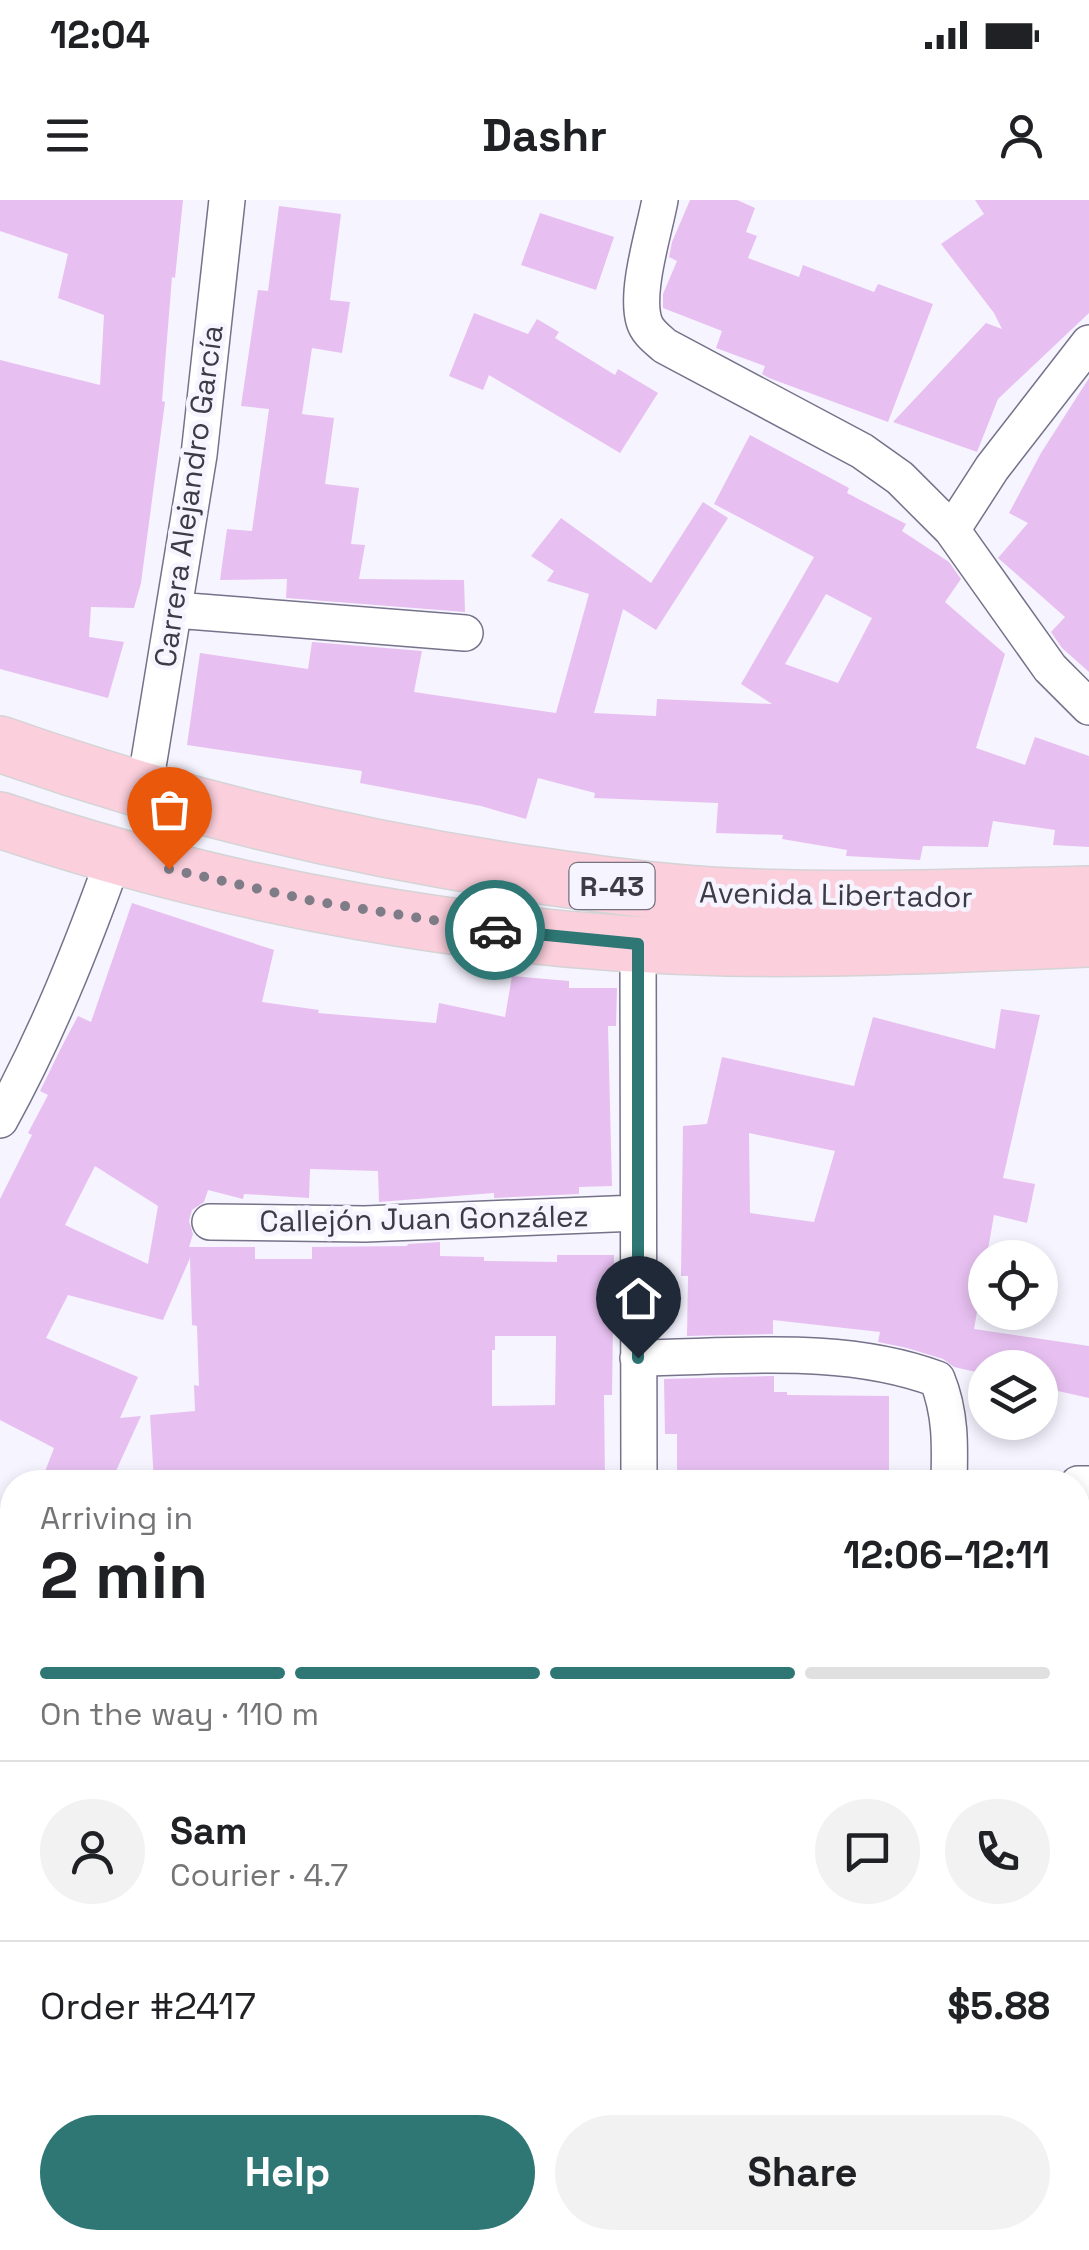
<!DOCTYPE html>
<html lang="en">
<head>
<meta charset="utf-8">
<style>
	body { margin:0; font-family:"Space Grotesk",sans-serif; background:#f2f2f2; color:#202124; height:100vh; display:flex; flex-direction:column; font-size:38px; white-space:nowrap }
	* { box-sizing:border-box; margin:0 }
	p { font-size:32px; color:#757577 }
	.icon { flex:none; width:55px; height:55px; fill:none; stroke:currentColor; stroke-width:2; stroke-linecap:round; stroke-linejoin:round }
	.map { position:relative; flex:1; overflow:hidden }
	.sheet { position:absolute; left:0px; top:1270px; width:1090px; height:780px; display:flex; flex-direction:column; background:#fff; border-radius:40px 40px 0 0; box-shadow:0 5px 15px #0003 }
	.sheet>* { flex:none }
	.controls { position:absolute; left:968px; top:1040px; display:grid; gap:20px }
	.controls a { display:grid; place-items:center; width:90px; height:90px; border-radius:50%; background:#fff; box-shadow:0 5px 15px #0003; font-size:50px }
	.pin { position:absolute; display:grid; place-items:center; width:85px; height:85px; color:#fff; margin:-102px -42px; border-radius:50% 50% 50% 0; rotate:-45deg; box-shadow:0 0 10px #0007 }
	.pin .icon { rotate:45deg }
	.courier { position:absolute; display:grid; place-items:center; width:100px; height:100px; margin:-50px; border:8px solid #2e7775; border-radius:50%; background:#fff; color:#222; box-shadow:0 2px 12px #0007 }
	.headline em { font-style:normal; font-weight:700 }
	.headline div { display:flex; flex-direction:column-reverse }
	.headline { display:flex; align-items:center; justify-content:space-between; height:170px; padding:0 40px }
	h1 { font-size:65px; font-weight:700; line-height:75px }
	.bar { display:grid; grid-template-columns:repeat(4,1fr); gap:15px 10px; align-content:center; height:120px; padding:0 40px }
	.bar i { height:12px; border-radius:8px; background:#e0e0e0 }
	.bar .selected { background:#2e7775 }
	.bar p { grid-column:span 4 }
	.line { display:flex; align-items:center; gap:25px; padding:0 40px; border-top:2px solid #e0e0e0 }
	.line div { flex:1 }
	.round { display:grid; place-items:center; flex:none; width:105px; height:105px; border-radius:52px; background:#f2f2f2 }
	.cta { display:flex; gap:20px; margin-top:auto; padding:20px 40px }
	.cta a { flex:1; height:115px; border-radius:60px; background:#2e7775; color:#fff; font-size:40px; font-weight:700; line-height:115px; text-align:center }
	.cta a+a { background:#f2f2f2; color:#202124 }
	.status { display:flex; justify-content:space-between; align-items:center; height:70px; padding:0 50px; background:#fff; direction:ltr }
	.status svg { height:28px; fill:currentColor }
	header { display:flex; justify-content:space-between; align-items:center; height:130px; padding:0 40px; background:#fff; font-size:45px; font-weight:700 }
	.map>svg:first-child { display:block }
	.building { fill:#e7c0f1; fill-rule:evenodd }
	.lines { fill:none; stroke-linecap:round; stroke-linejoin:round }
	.minor-casing { stroke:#757289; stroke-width:38 }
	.primary-casing { stroke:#d4d4d6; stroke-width:58 }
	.minor { stroke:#fff; stroke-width:35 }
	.primary { stroke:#fbcfdc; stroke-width:55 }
	.done { stroke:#7e7c87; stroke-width:10; stroke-dasharray:0 18 }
	.route { stroke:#2e7775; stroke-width:12 }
	.labels { text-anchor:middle; stroke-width:9; stroke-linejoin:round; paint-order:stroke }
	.shield { fill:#f6f4ff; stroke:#74727e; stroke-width:2.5 }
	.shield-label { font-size:28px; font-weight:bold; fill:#3d3b46 }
	.street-label { font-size:30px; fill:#3d3b46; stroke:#f6f4ff }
</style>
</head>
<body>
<div class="status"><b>12:04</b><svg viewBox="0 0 49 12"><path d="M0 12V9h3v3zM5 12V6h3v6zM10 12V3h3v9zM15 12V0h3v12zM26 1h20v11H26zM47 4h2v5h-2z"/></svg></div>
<header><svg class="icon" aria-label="menu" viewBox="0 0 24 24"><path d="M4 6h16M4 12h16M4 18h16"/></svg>Dashr<svg class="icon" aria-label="person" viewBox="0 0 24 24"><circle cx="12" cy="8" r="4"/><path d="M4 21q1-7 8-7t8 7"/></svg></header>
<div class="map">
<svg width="1089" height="2050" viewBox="0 0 1089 2050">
	<rect width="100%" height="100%" fill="#f6f4ff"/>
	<path class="building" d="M0,0H183L175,78L172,77L162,201L165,202L141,383L134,408L91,407L89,437L124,442L108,498L0,469V160L100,185L104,115L58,98L68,54L0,31Z
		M690,0H737L755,8L746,32L757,36L748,58L799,77L803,65L874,92L878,84L933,104L888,222L769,178L762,174L765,166L716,148L722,131L663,108V94L677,61L669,57L672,42Z
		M975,0H1089V113L998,199L977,252L893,222L986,123L1002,129L994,113L941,44L984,14Z
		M279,6L341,14L330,100L350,102L342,153L312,148L302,214L334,218L325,284L359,288L351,344L365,345L359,379L464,380L465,412L286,398L287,379L220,380L227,329L252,331L269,209L241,206L258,90L268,91Z
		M540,13L614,37L596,90L521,65Z
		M474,113L528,134L537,119L559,132L555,138L615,175L618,169L658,193L620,253L489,175L483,190L449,176Z
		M1089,178V472L1062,448L1051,432L1065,417L998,358L1028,323L1009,313L1041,253Z
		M750,235L849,288L847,293L906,324L902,331L949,362L961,379L945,402L1005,454L976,548L1025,565L1035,537L1089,556V647L1053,645L1055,630L993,621L988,647L923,646L920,660L846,656L847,650L782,639L783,635L716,633L718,603L594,598L595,593L538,578L526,619L481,606L360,583L362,571L187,545L200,453L308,469L312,442L422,451L414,492L556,513L589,394L547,381L554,371L531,356L561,318L651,383L703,302L728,318L656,430L623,409L594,513L656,516L657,499L772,504L741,484L814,357L714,304ZM826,394L872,418L838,483L785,464Z
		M132,703L274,750L262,802L319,810L318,813L436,823L439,803L505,817L512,776L569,781V788H617L616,826H608L612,986L579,987V994L494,998V993L379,1002L378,971L310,969L309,998L244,994L243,999L208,990L204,1002L192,1010L189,1021L193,1034L189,1047H255V1059H312V1047L407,1046L408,1044L440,1042V1056L484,1057V1061L557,1062V1055H614L612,1195H604L605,1282H154L150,1215L195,1211L194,1185L199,1186L197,1126L192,1125L190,1058L163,1120L68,1095L46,1138L138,1177L120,1218L141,1216L115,1273L111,1272L107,1282H41L54,1248L0,1220V999L32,935L28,933L48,895L40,891L62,846L78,816L91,822ZM95,966L158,1006L148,1064L65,1025ZM495,1136H556L555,1205L492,1206V1150H495Z
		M1001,809L1040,815L1003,978L1035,984L1027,1023L994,1015L974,1129L1089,1146V1198L1040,1187V1168H985V1174L954,1167L943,1159L907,1148L878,1142L880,1132L773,1120V1134L687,1136L688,1076H681L683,926L707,924L722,857L854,886L873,817L995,849ZM749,933L835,951L814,1022L750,1013Z
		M774,1176V1192H787V1195L889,1196V1282H677V1234H665L664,1179Z"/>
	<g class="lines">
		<g class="minor-casing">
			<path id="minor" d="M660,0C654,32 635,91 644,121C647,132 657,139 665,146L862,251L900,278L952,330L1050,468L1089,507
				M952,330L992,268L1089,143
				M175,410L465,433
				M144,591L199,255L227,0
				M638,744L639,1282
				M0,920C47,835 82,747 115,655
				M210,1022L365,1024L637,1013
				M638,1158C736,1157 843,1144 937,1179C951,1213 950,1246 949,1282
				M1078,1284H1089
				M0,1593L12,1603
				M1078,1928H1089
				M0,1947L12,1948
				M318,2038V2050
				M639,2038V2050
				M946,2038V2050"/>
		</g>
		<g class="primary-casing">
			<path id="primary" d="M0,544C170,604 343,646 522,673C584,682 647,691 710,695C836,702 963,697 1089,694
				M0,620C229,698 484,743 727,748C847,750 968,744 1089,739"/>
		</g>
		<use href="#minor" class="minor"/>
		<use href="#primary" class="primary"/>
	</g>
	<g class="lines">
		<path class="done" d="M169,669L313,701L495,730"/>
		<path class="route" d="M495,730L638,744V1158"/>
	</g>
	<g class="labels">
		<rect class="shield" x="569.5" y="663" width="85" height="46" rx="8"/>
		<g class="shield-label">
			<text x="612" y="696">R-43</text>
		</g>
		<g class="street-label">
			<text transform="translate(189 296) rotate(-82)" y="10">Carrera Alejandro García</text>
			<text transform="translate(836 695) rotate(1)" y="10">Avenida Libertador</text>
			<text transform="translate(424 1019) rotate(-1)" y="10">Callejón Juan González</text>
		</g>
	</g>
</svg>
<div class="controls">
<a><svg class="icon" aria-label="locate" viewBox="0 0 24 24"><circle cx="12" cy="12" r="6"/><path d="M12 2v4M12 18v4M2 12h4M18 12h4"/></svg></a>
<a><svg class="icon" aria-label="layers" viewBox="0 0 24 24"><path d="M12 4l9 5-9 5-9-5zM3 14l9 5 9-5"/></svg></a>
</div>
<div class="pin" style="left:169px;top:669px;background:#ea580c"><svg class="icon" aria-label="bag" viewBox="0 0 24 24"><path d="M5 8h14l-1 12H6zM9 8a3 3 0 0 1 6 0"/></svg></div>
<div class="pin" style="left:638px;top:1158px;background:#1f2937"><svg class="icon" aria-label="home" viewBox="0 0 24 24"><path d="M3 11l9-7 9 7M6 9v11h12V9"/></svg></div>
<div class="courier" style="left:495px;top:730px"><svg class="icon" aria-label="car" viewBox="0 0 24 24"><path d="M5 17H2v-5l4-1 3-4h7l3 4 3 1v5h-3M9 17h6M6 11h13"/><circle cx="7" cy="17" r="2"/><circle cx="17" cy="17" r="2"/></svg></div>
<section class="sheet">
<div class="headline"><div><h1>2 min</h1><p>Arriving in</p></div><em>12:06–12:11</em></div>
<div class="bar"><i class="selected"></i><i class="selected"></i><i class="selected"></i><i></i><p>On the way · 110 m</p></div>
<div class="line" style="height:180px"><a class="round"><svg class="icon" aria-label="person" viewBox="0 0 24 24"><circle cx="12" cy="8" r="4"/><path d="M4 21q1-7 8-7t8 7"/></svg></a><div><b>Sam</b><p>Courier · 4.7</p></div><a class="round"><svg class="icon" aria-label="chat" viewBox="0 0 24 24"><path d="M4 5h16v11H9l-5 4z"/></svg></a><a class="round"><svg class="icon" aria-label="phone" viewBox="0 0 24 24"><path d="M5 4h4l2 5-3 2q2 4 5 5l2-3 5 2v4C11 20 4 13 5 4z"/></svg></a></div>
<div class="line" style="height:130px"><div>Order #2417</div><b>$5.88</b></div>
<div class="cta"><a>Help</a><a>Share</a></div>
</section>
</div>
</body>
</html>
